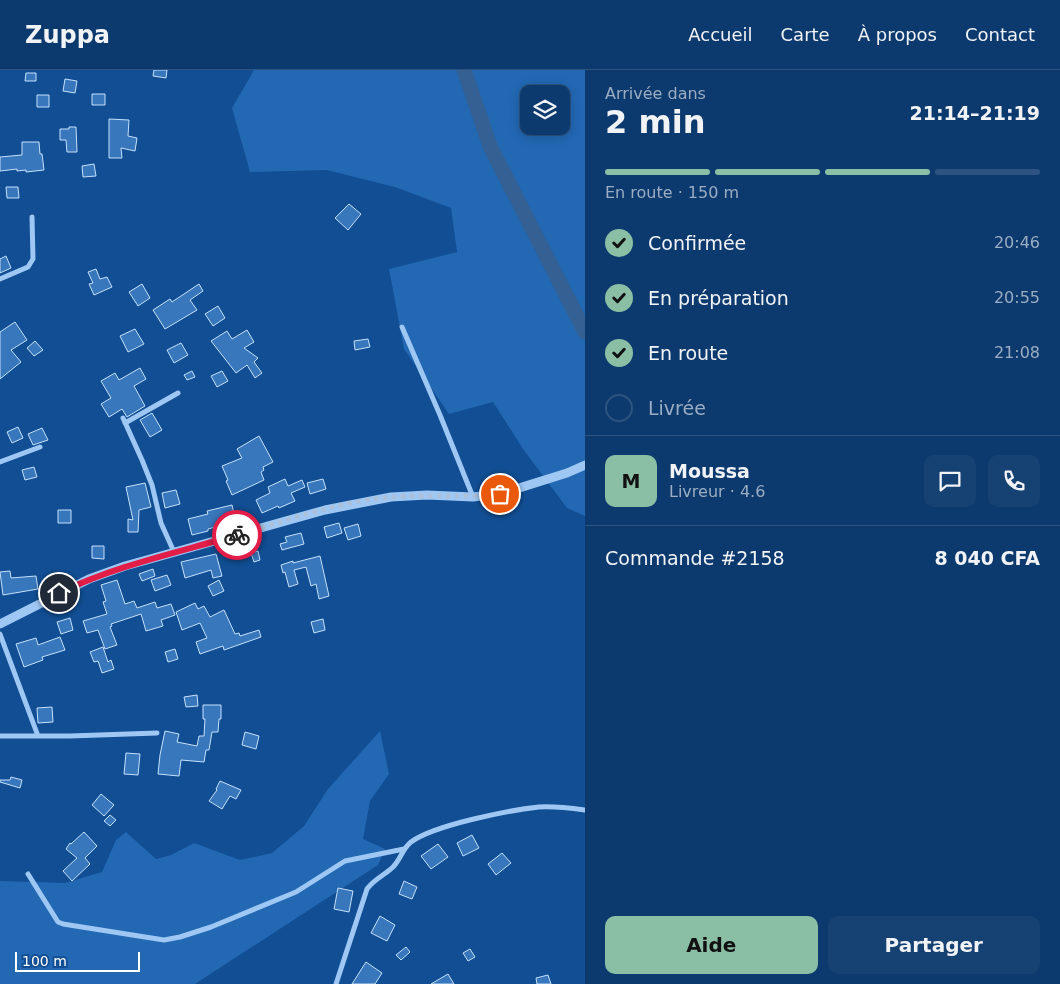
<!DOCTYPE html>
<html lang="fr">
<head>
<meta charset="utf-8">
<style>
	body { margin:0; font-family:"DejaVu Sans",sans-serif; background:#164173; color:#f1f3f6; height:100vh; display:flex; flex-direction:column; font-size:19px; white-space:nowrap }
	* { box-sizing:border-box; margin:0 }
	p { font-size:16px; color:#9aadc2 }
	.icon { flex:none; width:28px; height:28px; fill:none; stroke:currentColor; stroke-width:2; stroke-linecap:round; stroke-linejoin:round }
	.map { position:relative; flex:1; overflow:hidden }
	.details { display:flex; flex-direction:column; background:#0d3a6e; width:475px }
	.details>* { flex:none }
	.controls { position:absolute; left:520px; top:15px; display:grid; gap:10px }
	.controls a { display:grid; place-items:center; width:50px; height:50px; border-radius:10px; background:#0d3a6e; box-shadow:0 2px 12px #0003,0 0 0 1px #2d5481; font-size:25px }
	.scale { position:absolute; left:15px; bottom:12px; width:125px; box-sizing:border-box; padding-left:5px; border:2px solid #fff; border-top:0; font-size:14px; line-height:18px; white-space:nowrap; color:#fff; -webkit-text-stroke:4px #114e93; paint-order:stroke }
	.pin { position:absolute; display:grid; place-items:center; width:42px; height:42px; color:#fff; margin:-21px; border:2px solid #fff; border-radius:50%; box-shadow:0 1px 5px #0007 }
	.courier { position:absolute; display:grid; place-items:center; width:50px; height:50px; margin:-25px; border:4px solid #e11d48; border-radius:50%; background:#fff; color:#222; box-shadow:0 1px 6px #0007 }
	.overview em { font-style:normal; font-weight:800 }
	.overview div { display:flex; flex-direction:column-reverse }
	.overview { display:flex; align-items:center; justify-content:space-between; height:85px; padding:0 20px }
	h1 { font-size:32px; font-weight:800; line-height:38px }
	.bar { display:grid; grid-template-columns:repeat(4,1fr); gap:8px 5px; align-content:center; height:60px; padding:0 20px }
	.bar i { height:6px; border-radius:4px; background:#2d5481 }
	.bar .active { background:#8abfa5 }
	.bar p { grid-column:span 4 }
	.line { display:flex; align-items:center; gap:12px; padding:0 20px; border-top:1px solid #2d5481 }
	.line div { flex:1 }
	.round { display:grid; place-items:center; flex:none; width:52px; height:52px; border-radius:10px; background:#164173 }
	ol { padding:0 20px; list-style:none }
	li { display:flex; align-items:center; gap:15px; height:55px }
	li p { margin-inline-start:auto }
	li .icon { padding:5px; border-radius:50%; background:#8abfa5; color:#111; stroke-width:4 }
	li:last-child { color:#9aadc2 }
	li i { width:28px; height:28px; border:2px solid #2d5481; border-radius:50% }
	.primary-button { display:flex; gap:10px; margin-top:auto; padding:10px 20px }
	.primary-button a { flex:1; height:58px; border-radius:10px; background:#8abfa5; color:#111; font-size:20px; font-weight:800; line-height:58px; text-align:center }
	.primary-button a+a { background:#164173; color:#f1f3f6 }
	header { display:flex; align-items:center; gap:30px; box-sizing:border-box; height:70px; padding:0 25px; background:#0d3a6e; border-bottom:1px solid #2d5481 }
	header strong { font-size:24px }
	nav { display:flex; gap:28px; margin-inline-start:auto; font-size:18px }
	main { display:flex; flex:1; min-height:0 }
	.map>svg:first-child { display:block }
	.green { fill:#2268b3; fill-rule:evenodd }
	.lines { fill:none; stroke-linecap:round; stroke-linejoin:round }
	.river { stroke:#346093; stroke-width:15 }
	.building { fill:#3977bc; stroke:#c5e1fd }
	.minor { stroke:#9ec7f3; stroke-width:5 }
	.tertiary { stroke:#9ec7f3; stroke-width:9 }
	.done { stroke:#acc1d9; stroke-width:5; stroke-dasharray:0 9 }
	.route { stroke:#e11d48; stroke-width:6 }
</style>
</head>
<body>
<header>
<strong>Zuppa</strong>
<nav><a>Accueil</a><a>Carte</a><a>À propos</a><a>Contact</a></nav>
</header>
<main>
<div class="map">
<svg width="585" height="914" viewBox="0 0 585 914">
	<rect width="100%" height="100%" fill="#114e93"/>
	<path class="green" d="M254,0H585V446L567,438L523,379L493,332L449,344L404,279L389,199L457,182L451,138L395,117L327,100L250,102L232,38ZM529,24H561V56H529Z
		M380,661L389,704L370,731L363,769L385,779L378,795L195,914H0V811L65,813L102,802L116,770L126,762L156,789L171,785L194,773L240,790L272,783L304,756L328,719Z"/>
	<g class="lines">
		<path class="river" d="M464,0L490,76L585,262"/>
	</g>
	<path class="building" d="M154,0H167L166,8L153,6Z
		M26,3H36V11H25Z
		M65,9L77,11L75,23L63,21Z
		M92,24H105V35H92Z
		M37,25H49V37H37Z
		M109,49L129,50L128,66L137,68L135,81L121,78L122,88H109Z
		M69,57H76L77,82H67L66,70H60V59H69Z
		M22,72H39L40,84H42L44,100L26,102V100L17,101V99L0,101V87L22,85Z
		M94,94L96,106L83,107L82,96Z
		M6,117H18L19,128H7Z
		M349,134L361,144L348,160L335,148Z
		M6,186L11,198L0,203V189Z
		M96,199L100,209L107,207L112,217L94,225L89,214L93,213L88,202Z
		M142,214L150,228L138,236L129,222Z
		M199,214L203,221L190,230L197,240L165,259L153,240L170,229L172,232Z
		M218,236L225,248L213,256L205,244Z
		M15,252L27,270L11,280L21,292L0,309V262Z
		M135,259L144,274L128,282L120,266Z
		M247,260L254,272L244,278L258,288L254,292L262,303L255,308L247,295L236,303L211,271L227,261L232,269Z
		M368,269L370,277L355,280L354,271Z
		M35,271L43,280L34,286L27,278Z
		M181,273L188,285L174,293L167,280Z
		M140,298L146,309L134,316L145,336L127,347L122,339L109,347L101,334L111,328L101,311L115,303L119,310Z
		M192,301L195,307L187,310L184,305Z
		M222,301L228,311L217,317L211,306Z
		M152,343L162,360L150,367L140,350Z
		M18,357L23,368L12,373L7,362Z
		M42,358L48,370L33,375L28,364Z
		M259,366L273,392L263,397L264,400L261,402L264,410L232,425L226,411L228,410L222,396L242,388L237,379Z
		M34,397L37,407L25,410L22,400Z
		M285,409L288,416L302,410L305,417L291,423L295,431L279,438L278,436L262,443L256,430L270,423L268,417Z
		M323,409L326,419L310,424L307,413Z
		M145,413L151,437L139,440L138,462H128V449L133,450L126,417Z
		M176,420L180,434L165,438L162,423Z
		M232,435L235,448L226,450L227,454L208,459V461L192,465L188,449L208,444L207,441Z
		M58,440H71V453H58Z
		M339,453L342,463L327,468L324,457Z
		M358,454L361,466L348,470L344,458Z
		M301,463L304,474L282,480L280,474L287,472L285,467Z
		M92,476H104V489L92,488Z
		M258,481L260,490L254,492L251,483Z
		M216,484L222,506L213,508L211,500L185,508L181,492Z
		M320,486L329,526L319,529L316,514L311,516L306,497L294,500L298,514L289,517L285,502L283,503L281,495L293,491V493Z
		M153,499L155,506L142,511L139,504Z
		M10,501L11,508L36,506L38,519L3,525L0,502Z
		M167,505L171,515L155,521L151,510Z
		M117,510L125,534L134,531L137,538L155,532L157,538L171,534L175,545L161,550L163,556L146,561L141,544L111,554L112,556L110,557L117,575L105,579L98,560L87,563L83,551L107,544L103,532L106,531L101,515Z
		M219,510L224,521L213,526L208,516Z
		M195,533L198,539L204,536L210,547L224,540L235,564L239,563L240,566L259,560L261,567L224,580L223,576L200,584L196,572L207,568L200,553L182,560L176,542Z
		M70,548L73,560L61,564L57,552Z
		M323,549L325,560L314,563L311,552Z
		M60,567L65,580L42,587L43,590L24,597L16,574L36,568L38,575Z
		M103,577L108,592L111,590L114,599L102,603L98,591L94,592L90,582Z
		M175,579L178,589L168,592L165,582Z
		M197,625L198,636L186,637L184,627Z
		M203,635H221V649H219L218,662H212L209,680H206L204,692L181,690L179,706L158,704L160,685L165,661L179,664L177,672L197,676L199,666H204L205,649H203Z
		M52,637L53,652L38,653L37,638Z
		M245,662L259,666L256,679L242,675Z
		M126,683L140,684L138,705L124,704Z
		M11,707L22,710L20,718L0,712V710H10Z
		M220,711L241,720L236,729L230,726L222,739L209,731L217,720L216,719Z
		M101,724L114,735L104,746L92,735Z
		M110,745L116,750L110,756L104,751Z
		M84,762L97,776L85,788L90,794L72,811L63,801L77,788L66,779L70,773L71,774Z
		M472,765L479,778L463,786L457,773Z
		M438,774L448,787L431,799L421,786Z
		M502,783L511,793L496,805L488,794Z
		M404,811L417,817L412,829L399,824Z
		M338,818L353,821L349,842L334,839Z
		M380,846L395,855L387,871L371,863Z
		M406,877L410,882L401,890L396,885Z
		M470,879L475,887L468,891L463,883Z
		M366,892L382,903L375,914H352Z
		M448,904L454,914H431Z
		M548,905L551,914H537L536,908Z"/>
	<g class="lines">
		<path class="minor" d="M0,209L28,197L33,189L32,147
			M402,257L440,345L473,427
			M123,348L142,390L152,415L161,453L174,482
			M125,353L178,323
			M0,392L40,377
			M0,564L38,666
			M0,666H70L157,663
			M28,804L58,852L63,854L164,870L180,867L211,857L296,822L345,791L404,779
			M336,914L367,819C374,809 385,805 393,797C401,789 402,779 411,772C434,755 510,740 539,737C555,736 570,738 585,740"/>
		<path class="tertiary" d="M0,554L89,509L125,496L325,440L391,427L427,425L473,427L500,424L567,403L585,395"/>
	</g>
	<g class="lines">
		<path class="done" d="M237,465C288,450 340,431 393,427C429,424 464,428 500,424"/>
		<path class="route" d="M59,523C117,495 176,483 237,465"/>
	</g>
</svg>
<div class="controls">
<a><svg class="icon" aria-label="layers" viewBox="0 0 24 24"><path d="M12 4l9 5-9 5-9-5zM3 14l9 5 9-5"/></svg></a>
</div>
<div class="scale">100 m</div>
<div class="pin" style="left:500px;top:424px;background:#ea580c"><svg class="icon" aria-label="bag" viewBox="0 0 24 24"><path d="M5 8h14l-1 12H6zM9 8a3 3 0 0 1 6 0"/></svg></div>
<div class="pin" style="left:59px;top:523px;background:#1f2937"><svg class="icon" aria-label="home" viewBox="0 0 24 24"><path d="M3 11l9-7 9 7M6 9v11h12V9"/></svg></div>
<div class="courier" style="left:237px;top:465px"><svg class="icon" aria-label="bike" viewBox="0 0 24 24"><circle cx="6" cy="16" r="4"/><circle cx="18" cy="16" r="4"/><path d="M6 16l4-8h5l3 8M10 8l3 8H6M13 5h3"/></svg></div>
</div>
<section class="details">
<div class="overview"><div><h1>2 min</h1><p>Arrivée dans</p></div><em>21:14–21:19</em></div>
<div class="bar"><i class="active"></i><i class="active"></i><i class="active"></i><i></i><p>En route · 150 m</p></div>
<ol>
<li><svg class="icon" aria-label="check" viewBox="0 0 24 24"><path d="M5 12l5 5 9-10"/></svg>Confirmée<p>20:46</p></li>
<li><svg class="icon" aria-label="check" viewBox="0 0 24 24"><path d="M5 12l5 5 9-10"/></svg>En préparation<p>20:55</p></li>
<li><svg class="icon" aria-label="check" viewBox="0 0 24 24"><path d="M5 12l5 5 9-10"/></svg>En route<p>21:08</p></li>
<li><i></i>Livrée</li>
</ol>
<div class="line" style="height:90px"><b class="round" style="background:#8abfa5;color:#111">M</b><div><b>Moussa</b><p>Livreur · 4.6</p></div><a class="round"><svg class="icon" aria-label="chat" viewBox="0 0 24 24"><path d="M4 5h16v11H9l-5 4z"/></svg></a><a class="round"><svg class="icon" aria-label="phone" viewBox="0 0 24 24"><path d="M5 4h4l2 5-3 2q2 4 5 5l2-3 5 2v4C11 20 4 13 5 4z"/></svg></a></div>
<div class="line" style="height:65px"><div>Commande #2158</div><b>8 040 CFA</b></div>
<div class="primary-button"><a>Aide</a><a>Partager</a></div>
</section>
</main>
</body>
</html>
